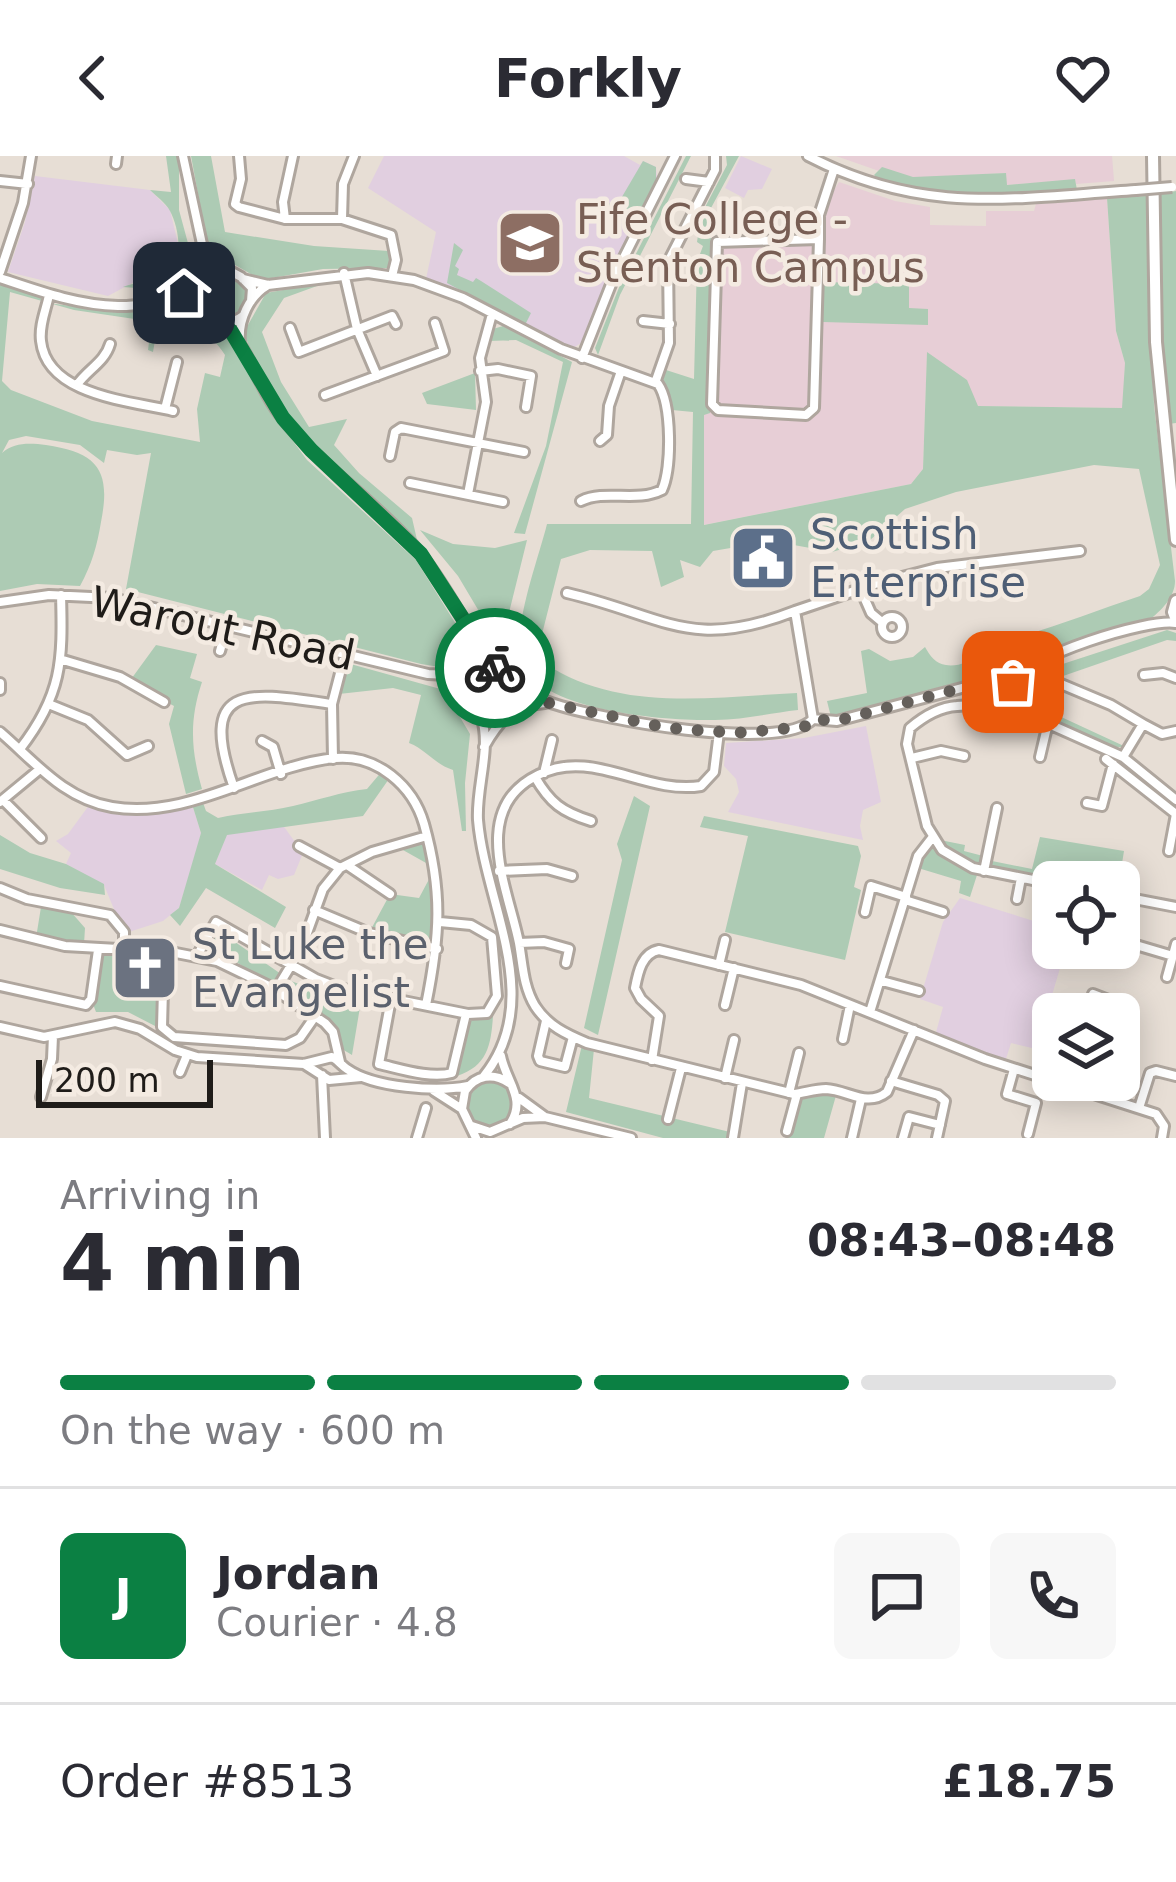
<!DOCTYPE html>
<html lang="en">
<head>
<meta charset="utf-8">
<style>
	body { margin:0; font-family:"DejaVu Sans",sans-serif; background:#f7f7f7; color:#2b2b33; height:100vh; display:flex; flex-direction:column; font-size:45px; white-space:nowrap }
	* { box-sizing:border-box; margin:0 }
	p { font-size:39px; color:#7c7c81 }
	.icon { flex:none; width:66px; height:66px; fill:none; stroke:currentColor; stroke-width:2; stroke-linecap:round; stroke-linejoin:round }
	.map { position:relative; height:982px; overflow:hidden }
	.panel { display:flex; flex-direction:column; background:#fff; flex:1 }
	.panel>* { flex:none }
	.fabs { position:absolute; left:1032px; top:705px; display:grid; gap:24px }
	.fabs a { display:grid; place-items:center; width:108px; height:108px; border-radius:18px; background:#fff; box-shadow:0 6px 30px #0003; font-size:60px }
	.scale { position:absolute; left:36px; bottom:30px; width:177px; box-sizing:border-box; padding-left:12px; border:6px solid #1f1c19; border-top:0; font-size:33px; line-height:42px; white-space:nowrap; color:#1f1c19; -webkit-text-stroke:9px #f4ebe2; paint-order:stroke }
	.pin { position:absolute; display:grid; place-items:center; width:102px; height:102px; color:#fff; margin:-51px; border-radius:24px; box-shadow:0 6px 18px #0006 }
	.courier { position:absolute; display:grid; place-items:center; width:120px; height:120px; margin:-60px; border:9px solid #0b8043; border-radius:50%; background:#fff; color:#222; box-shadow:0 3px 15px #0007 }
	.summary em { font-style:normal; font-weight:700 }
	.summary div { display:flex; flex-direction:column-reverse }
	.summary { display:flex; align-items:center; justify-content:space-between; height:204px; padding:0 60px }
	h1 { font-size:78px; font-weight:700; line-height:90px }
	.bar { display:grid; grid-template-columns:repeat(4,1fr); gap:18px 12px; align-content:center; height:144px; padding:0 60px }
	.bar i { height:15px; border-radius:9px; background:#e1e1e2 }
	.bar .active { background:#0b8043 }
	.bar p { grid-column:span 4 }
	.line { display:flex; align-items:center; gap:30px; padding:0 60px; border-top:3px solid #e1e1e2 }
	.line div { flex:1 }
	.round { display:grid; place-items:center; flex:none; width:126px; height:126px; border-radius:18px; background:#f7f7f7 }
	header { display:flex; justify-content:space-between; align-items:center; height:156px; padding:0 60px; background:#fff; font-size:54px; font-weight:700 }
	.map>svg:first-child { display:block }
	.industrial { fill:#e7ced6 }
	.education { fill:#e1cfe0 }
	.green { fill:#adcbb4; fill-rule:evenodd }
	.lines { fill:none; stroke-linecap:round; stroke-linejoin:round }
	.minor-casing { stroke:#afa69e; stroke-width:14 }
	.major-casing { stroke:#afa69e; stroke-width:16 }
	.minor { stroke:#fff; stroke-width:8 }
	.major { stroke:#fff; stroke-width:10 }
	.minor-bridge-casing { stroke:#afa69e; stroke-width:14; stroke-linecap:butt }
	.minor-bridge { stroke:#fff; stroke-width:8 }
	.done { stroke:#65605b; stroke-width:12; stroke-dasharray:0 21.6 }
	.route { stroke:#0b8043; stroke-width:15 }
	.labels { text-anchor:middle; stroke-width:9; stroke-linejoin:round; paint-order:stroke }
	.education-label { font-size:42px; fill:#785e54; stroke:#f4ebe2; text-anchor:start }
	.service-label { font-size:42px; fill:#4e5e75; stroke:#f4ebe2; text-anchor:start }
	.street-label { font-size:42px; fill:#1f1c19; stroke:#f4ebe2 }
	.worship-label { font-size:42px; fill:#5b616d; stroke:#f4ebe2; text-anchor:start }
</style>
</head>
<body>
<header><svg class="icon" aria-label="back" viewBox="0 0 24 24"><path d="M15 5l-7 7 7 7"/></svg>Forkly<svg class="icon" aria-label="heart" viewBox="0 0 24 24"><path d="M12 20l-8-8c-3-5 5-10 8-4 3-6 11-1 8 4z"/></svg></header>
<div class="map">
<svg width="1176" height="982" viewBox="0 0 1176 982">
	<rect width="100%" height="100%" fill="#e7ded5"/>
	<path class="industrial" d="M836,0H1112L1114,25L1076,28L1075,24L1006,29L1005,17L902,23Z
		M839,26L895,45L930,51V69L986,70V55H1034L1036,48L1107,42L1116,175L1125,207L1123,252L978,250L927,198L923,313L911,328L703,369L704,258L710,256L713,80L823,79L826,48Z"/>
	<path class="education" d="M384,0H624L640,9L643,5L656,11L657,22L581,187L573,192L426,123L436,76L368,32Z
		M741,0L772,13L762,33L748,34L744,42L725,32Z
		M35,20L150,34L170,54L180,96L173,114L163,123L136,125L108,140L8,116L25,66Z
		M866,570L881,646L863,654L860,670L863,684L728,656L739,636L736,623L724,610L726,587L804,582Z
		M90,648L124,657H143L192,648L201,677L197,693L179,752L163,765L129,776L116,758L104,729L66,708L71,697L56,685L68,678Z
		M282,668L303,697L294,719L278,723L269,719L262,734L215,708L227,678Z
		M960,742L1053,771V792H1066L1036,893L1011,887L1005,906L935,880L943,851L920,843L943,766Z"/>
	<path class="green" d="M166,0H179V54L192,102L182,118L162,134L123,131C136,125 148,128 161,123C186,115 180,73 170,55C166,47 156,40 150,34L171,36Z
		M191,0H211L225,76L314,90L389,95V112L323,113L261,124L216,98L207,87Z
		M686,0H691L620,139L598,199L595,192L620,129Z
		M726,0H739L711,52L710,257L704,259V369L911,328L923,313L927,196L967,224L978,250L1122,252L1125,207L1116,175L1107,42L1146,40L1154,249L1175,425C1175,441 1161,455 1149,464L1029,504L1006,517L981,520L831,561L827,545L867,537L861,495L869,493L890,505L913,501L925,491C930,500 936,508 946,509C968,513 1001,486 1023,480C1062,468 1101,453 1140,440L1149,433L1160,409L1139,313L1094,309L956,336L905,353L869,385L832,396L772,385L713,395L700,411L680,404L684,421L661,431L652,395L590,394L561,403L539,490L544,507C620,557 711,541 797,537L798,554C771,557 743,564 715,564C668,565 537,556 521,504C512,472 539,401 547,368H691L693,256L672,254L670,239L661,226L666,214L694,223L697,106L703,90L697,86L701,59L727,9Z
		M643,5L656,11V25L636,65L632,67L604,52L607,46L616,51Z
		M882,11L913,21L1006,17L1007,29L1075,23L1077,34L957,39L881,25L874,19Z
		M1176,35V267L1168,268L1160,155V38Z
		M454,87L463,94L455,110L459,113L457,119L473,126L476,122L481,125L531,157L525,169L447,127Z
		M212,111C228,114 246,125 248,142L232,163L222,162L192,144L198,120Z
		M0,126L41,141L48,147L118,156L173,151L229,179L264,246L307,304L416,404L472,494L471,504L458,514L421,508L126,433L151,297L137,299L107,294L104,307L80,289L26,280L9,284L2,297C14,286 30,287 46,289C99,297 111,315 101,366C97,390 92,408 80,430L37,428L0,435ZM10,136L74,154L148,165L151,171L148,194L153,196L157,173C189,174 206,169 225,199L220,221L205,217L197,253L200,286L92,265L11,234L2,225Z
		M328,126L284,142L262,176L281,226L309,271L347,263L334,289L359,317L412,362L418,388C354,319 273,271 244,176L266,137Z
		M823,126L909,128V152L928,153V169L823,166Z
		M503,170L572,206L525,378L514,377L546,290L563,206L516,184L489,185L493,173Z
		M475,217L476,254L427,248L422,237Z
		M420,374L453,388L495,392L527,384L503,481L483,462L458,420Z
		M1167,474L1176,477V485L1167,484L1040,528L1037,538L1044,553L1126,591H1116L1030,554C1022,539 1022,531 1032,518Z
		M156,489L197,498L190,522L202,526C189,565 191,594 202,633L186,638L169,568L174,550L129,526Z
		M347,507L444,534L470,578L465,627L466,675H462L453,614C434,608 427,594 409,587L421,539L393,532L339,538Z
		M490,514L512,529L517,539L515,549L497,561L485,558L471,536L472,522Z
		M383,614L391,620L363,660L227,679L215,708L286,751L275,772L206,732L180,770L170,759L179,752L201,677L192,648L202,644L206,655L218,662C243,656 268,656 293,650C318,644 341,636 367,633Z
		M634,640L650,650L598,879L584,872L622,704L617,688Z
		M704,660L858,690L861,700L854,731L861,734L845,804L725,776L748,680L700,671Z
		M0,679L30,697L66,708L104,728L105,739L60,732L0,713Z
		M427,680L439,743L435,744L432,787L415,788L369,777L390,738L419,742L435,712L394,689Z
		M1040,681L1124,695L1119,726C1070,726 973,725 940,684L965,689L964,695L987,701V704L1032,713Z
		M932,689L943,702L977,719L970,741L959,737L961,725L918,712L922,699Z
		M41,751L71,756L85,772L84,788L36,782Z
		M225,779L291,825L360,851L352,899L342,893L337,873L238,807L205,796L214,780Z
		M97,799L132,800L130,829L159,831L157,871L128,856H96L91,843Z
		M493,860C491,890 487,910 457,920L468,865Z
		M582,889L594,893L589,942L730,976L729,982H663L566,956Z
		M466 948a24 24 0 1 1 48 0a24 24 0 1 1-48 0Z
		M837,936L824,982H786L797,938Z"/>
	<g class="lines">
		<g class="minor-casing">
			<path id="minor" d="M183,0L202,88L219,109
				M239,0L241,23L235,48L239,51L285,63H342L391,79L396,104L392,120
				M808,0C924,60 1012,42 1136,34
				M116,8L117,0
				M686,23L709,26
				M0,25L28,28
				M285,63L283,46L293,0
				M342,63L343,28L354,0
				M819,83L717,86L712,248L718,254L806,259L814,252L819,83V59L834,13
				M198,112L215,107L241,121L252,132L251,145
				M0,116L23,47L31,0
				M344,117L357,173L377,220
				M0,122C39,135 77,149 118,150C137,151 156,145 175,146C199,147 219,179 243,160
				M243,123L268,129L368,117L414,124L463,142L561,193L658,228C672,248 672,312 662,334C636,347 606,333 581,345
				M49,139C46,154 39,169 41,185C47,240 131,245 173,255
				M191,149C183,127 202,112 202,90
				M643,165L670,168
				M221,166C249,189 257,230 280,259C318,308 371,342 412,388C445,425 464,471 496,509
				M290,172L299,196L392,160L396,168
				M240,186C238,164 249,140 268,129
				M582,202L614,121L675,0
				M480,215L498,213L531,220L526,251
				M655,227L669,187L668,106L715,14V1
				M77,229C87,214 105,206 110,188
				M325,239L444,195L435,167
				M165,253L177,206
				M600,285L607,279L609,250L621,215
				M390,300L395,276L401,272L524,296
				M410,327L503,346
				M468,338L486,246L480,202L492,158
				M860,432L871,457L883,467
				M567,437C665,460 690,496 795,455
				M0,446L49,439L112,442L428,518L468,520
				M882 471a10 10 0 1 1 20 0a10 10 0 1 1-20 0Z
				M220,495L227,470
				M63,504L120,521L164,546
				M1144,519L1163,517L1176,522
				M446,522C461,533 476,546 482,563C491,594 476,632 478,664C485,748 546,843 484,920
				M1013,526L1017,544L1031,560L1123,601L1176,644
				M1013,526C1026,501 1147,462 1176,467
				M0,527V534
				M1061,528L1111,549L1143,568
				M469,541L466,531L470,519L488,510C511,517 527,539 551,547C596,562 780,598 813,563L837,565L992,524L1007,522L1013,526
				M1017,544C997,559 979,547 957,550C940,551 923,561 910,572L907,588L927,670L942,694L973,712L1053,728
				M51,549L88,564L127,599L148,590
				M813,563L795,455L875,428L937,412L1080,395
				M0,576C35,606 64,643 112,651C190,664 260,610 335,602C377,598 413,630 424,668C443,736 440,780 426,849
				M719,576L714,616L701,630C645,639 592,591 538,619C468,653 509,735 519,787C523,809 523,830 535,850C548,870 566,878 587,887L794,938C804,937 815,933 826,933C848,934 867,952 887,936L914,874
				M262,585L273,591L281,618
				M484,591C499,564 513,549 545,547
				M20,593C62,539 63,505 61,439
				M1040,601L1048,567
				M1123,601L1143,568L1162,578L1176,575
				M912,602L941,595L964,600
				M333,603L332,548L345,498
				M1106,603L1176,658
				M544,617L552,584
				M535,621C550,647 562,656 591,665
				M234,632C196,525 249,536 332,548
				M3,644L41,682
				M0,646L40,613
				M1087,647L1102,650L1113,608
				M299,690L340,712
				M1169,695L1176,658
				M347,709L390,738
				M499,715L547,713L572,720
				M984,715L997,652
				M0,732L27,743L110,759L124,776V794
				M1119,740L1176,751
				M1017,743L1021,722
				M905,744L943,756
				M314,754L369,777L437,793
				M865,756L871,730L906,741
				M0,774L65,790L171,796L217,805L269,830L325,867L333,876L340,906
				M1119,784L1173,800
				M519,787L544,786L569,793L566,807
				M164,796L162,871L174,881L286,889L300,882L316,859
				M197,800L216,766L316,823L339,832L468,858L487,857L497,840L492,781L471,769L440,766
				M719,809L725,784
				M1167,821L1176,788
				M882,825L919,835
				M0,830L86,849L91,843L98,794
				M276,834L302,791L323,733L340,712L372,696L427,680
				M1093,838L1111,845L1109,858
				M391,843L379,908C401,913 431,923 452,917L466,858
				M725,849L734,812
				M870,856L918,700L932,682
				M546,865L538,900L540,905L565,911L573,881
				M0,871L44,881L115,866L140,873L175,894L197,901L304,908L332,901C338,904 341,909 347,913C374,932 437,936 468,930
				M843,883L850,849
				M501,900C506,926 527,943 510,968
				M652,904L659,860L641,843L635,832C638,816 642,797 659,794L801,829L985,903L1156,958L1164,970L1162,982
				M304,908L329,924L361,921
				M1014,913L1007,938L1036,947L1028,978
				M180,916L187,899
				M322,919L325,982
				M725,922L734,884
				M891,925L938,939L945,945L937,982
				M434,935L462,953
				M789,937L799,897
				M41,941L52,903L53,880
				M519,942L545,961
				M1139,952L1150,917L1156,915L1176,920
				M668,963L681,912
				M472,970L490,976L523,962L545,961L631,982
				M787,975L797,938
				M417,982L426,952
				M476,982L462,953L465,935C476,919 493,916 509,927
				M733,982L742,927
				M852,982L861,943
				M903,982L909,961L940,969"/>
		</g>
		<g class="major-casing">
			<path id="major" d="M1153,0L1156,186L1176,384
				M1176,445L1173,456L1176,464"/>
		</g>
		<use href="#minor" class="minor"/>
		<use href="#major" class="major"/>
		<g class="minor-bridge-casing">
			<path id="minor-bridge" d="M1136,34L1172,31"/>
		</g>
		<use href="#minor-bridge" class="minor-bridge"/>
	</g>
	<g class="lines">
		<path class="done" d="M495,512L520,534L516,553L549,547L668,572L735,577L804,571L813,563L837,565L992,524L1007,522L1013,526"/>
		<path class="route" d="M184,137L172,146L185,148L231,175L283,262L311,294L421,398L480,489L476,514L495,512"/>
	</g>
	<defs>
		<g id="university-square" transform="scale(3.45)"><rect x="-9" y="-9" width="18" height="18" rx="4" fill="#8d6e63" stroke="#f4ebe2"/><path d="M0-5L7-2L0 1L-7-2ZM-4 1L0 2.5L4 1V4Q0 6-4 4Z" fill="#fff"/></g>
		<g id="civic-square" transform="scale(3.45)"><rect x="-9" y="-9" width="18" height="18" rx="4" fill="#5c6f8a" stroke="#f4ebe2"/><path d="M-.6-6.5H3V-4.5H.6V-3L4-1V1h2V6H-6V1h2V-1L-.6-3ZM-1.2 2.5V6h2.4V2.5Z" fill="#fff"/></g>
		<g id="church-square" transform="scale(3.45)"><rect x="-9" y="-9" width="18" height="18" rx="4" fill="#6b7280" stroke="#f4ebe2"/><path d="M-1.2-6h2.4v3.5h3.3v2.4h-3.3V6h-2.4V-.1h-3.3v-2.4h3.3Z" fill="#fff"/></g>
	</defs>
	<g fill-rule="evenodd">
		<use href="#university-square" x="530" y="87"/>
		<use href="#civic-square" x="763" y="402"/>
		<use href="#church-square" x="145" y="812"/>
	</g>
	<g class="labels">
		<g class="education-label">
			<text x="576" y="78">Fife College -<tspan x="576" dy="48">Stenton Campus</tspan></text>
		</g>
		<g class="service-label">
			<text x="810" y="393">Scottish<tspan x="810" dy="48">Enterprise</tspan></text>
		</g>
		<g class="street-label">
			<text transform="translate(223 472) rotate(12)" y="15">Warout Road</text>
		</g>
		<g class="worship-label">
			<text x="192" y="803">St Luke the<tspan x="192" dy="48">Evangelist</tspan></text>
		</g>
	</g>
</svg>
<div class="fabs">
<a><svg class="icon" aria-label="locate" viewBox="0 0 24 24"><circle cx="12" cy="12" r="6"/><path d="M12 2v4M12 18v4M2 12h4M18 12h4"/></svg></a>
<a><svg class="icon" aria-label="layers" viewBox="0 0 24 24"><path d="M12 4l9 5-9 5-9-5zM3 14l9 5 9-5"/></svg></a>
</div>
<div class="scale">200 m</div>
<div class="pin" style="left:1013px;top:526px;background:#ea580c"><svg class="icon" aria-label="bag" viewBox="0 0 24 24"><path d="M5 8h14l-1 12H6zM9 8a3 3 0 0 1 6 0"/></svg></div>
<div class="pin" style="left:184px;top:137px;background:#1f2937"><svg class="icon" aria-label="home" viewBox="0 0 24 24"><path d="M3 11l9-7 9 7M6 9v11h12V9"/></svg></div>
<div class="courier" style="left:495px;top:512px"><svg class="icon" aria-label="bike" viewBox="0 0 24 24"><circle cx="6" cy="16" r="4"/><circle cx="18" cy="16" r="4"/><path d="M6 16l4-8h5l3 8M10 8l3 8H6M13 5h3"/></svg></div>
</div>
<section class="panel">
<div class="summary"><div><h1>4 min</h1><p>Arriving in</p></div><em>08:43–08:48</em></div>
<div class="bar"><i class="active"></i><i class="active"></i><i class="active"></i><i></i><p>On the way · 600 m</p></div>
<div class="line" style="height:216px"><b class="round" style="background:#0b8043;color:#fff">J</b><div><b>Jordan</b><p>Courier · 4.8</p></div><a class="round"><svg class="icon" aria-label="chat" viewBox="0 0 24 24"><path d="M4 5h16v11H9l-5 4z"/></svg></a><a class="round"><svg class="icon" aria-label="phone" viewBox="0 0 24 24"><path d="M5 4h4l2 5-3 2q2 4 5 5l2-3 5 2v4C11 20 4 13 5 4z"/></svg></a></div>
<div class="line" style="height:156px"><div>Order #8513</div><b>£18.75</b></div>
</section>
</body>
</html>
